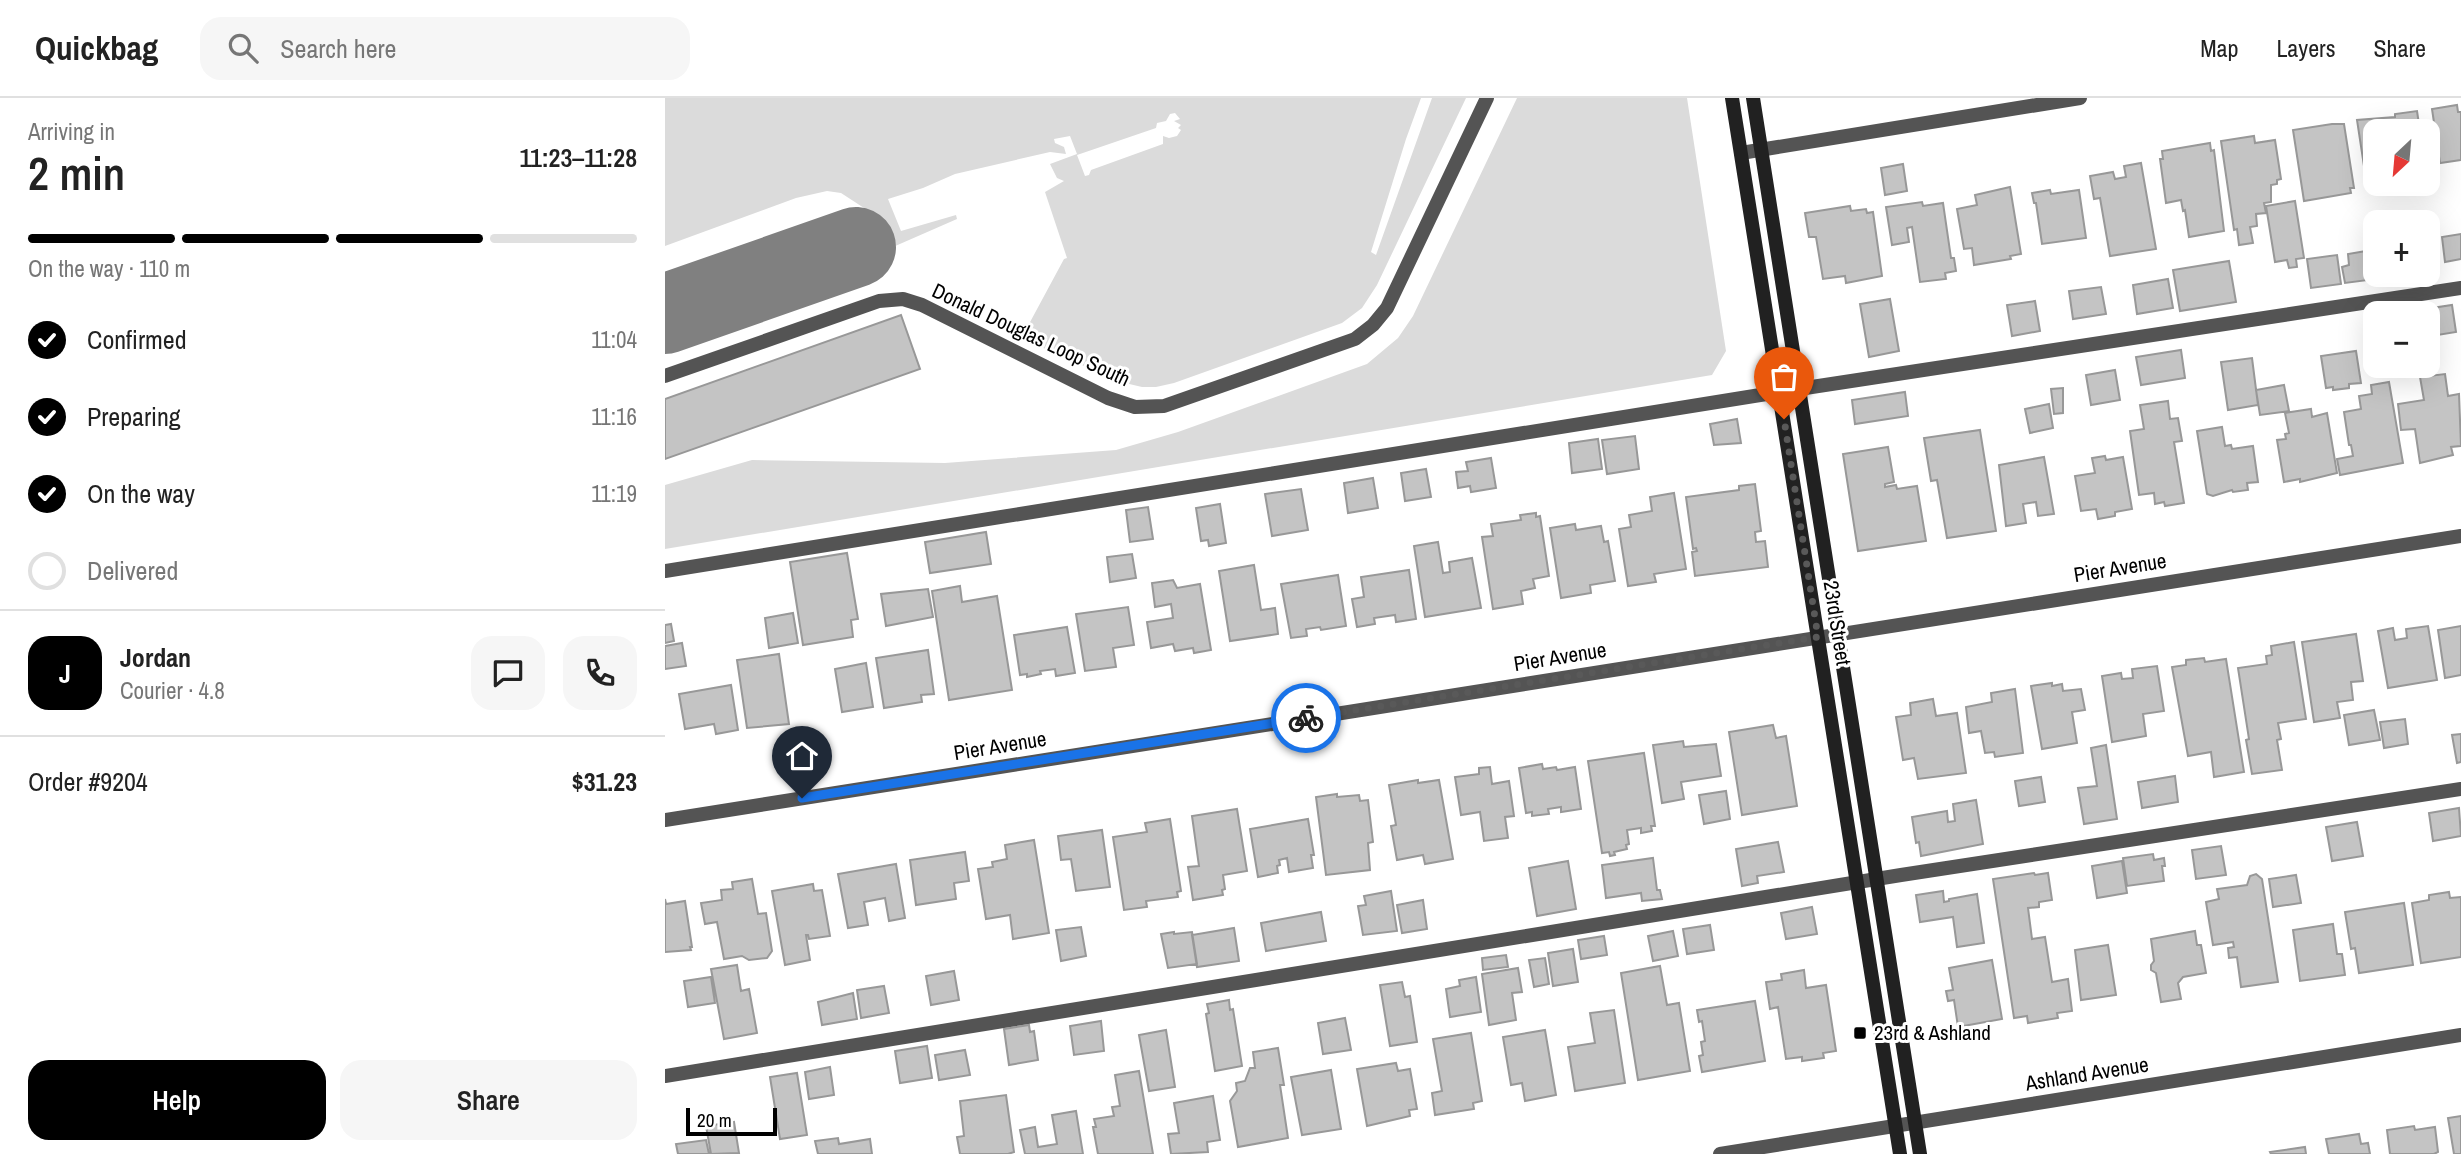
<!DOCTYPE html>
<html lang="en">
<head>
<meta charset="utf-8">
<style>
	body { margin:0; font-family:"Archivo Narrow",sans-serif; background:#f6f6f6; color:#222; height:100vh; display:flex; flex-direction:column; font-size:26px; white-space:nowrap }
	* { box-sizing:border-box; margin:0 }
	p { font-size:23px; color:#767676 }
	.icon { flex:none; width:38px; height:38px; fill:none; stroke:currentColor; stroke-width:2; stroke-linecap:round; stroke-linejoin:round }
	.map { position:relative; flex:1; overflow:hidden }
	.drawer { display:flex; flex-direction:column; background:#fff; width:665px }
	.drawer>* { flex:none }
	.needle { width:46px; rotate:206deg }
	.fabs { position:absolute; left:1698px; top:21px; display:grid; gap:14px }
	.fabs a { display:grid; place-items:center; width:77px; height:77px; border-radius:14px; background:#fff; box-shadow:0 7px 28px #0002; font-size:35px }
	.scale { position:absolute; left:21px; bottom:18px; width:91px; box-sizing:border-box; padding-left:7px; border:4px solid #000; border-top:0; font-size:19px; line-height:24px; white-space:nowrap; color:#000; -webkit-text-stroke:5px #fff; paint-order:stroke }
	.pin { position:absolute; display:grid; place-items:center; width:60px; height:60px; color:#fff; margin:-72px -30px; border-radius:50% 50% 50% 0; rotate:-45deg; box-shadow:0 0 7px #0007 }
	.pin .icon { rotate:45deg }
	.courier { position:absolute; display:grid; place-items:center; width:70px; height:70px; margin:-35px; border:5px solid #1a73e8; border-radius:50%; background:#fff; color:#222; box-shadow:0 2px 9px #0007 }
	.headline em { font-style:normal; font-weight:600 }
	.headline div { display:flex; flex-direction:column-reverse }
	.headline { display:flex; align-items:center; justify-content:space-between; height:119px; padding:0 28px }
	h1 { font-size:46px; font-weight:600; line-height:52px }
	.bar { display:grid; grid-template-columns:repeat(4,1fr); gap:10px 7px; align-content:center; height:84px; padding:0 28px }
	.bar i { height:9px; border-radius:5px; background:#e0e0e0 }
	.bar .on { background:#000 }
	.bar p { grid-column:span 4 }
	.line { display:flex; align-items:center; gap:18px; padding:0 28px; border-top:2px solid #e0e0e0 }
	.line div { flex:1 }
	.round { display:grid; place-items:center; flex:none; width:74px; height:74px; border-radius:21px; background:#f6f6f6 }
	ol { padding:0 28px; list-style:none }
	li { display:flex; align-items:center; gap:21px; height:77px }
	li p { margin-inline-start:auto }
	li .icon { padding:7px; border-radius:50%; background:#000; color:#fff; stroke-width:4 }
	li:last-child { color:#767676 }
	li i { width:38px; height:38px; border:4px solid #e0e0e0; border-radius:50% }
	.button { display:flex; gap:14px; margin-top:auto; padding:14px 28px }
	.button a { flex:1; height:80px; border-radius:21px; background:#000; color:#fff; font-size:28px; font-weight:600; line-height:80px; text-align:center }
	.button a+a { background:#f6f6f6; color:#222 }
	header { display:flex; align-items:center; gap:42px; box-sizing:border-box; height:98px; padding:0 35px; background:#fff; border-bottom:2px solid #e0e0e0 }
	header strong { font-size:33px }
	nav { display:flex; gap:38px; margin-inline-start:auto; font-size:24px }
	.search { width:490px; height:63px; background:#f6f6f6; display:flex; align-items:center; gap:18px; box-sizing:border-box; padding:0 24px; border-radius:21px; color:#767676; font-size:26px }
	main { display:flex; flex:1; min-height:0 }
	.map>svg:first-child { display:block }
	.green { fill:#dbdbdb; fill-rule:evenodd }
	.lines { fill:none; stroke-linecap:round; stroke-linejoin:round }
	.taxiway { stroke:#808080; stroke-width:80 }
	.building { fill:#c4c4c4; stroke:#989898; stroke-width:2 }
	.lane { stroke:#545454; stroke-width:14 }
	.street { stroke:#545454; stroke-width:14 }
	.secondary { stroke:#212121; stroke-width:14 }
	.done { stroke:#595959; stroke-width:7; stroke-dasharray:0 12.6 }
	.route { stroke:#1a73e8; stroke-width:9 }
	.poi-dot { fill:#000; stroke:#fff; stroke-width:2.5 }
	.labels { text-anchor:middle; stroke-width:6; stroke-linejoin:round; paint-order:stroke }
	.street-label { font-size:21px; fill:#000; stroke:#fff }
	.poi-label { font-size:21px; fill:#000; stroke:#fff; text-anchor:start }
</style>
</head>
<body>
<header>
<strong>Quickbag</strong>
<div class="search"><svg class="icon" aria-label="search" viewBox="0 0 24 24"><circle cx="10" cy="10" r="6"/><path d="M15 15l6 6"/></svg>Search here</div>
<nav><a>Map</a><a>Layers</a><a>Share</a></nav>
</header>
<main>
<section class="drawer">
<div class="headline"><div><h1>2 min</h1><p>Arriving in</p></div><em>11:23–11:28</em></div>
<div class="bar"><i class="on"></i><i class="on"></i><i class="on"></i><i></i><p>On the way · 110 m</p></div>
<ol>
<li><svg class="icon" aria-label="check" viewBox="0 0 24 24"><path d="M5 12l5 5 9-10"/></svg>Confirmed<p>11:04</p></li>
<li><svg class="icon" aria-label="check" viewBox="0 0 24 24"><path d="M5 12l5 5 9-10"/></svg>Preparing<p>11:16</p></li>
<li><svg class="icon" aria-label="check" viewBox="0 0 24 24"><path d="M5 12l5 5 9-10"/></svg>On the way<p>11:19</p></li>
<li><i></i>Delivered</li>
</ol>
<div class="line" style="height:126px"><b class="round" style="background:#000;color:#fff">J</b><div><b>Jordan</b><p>Courier · 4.8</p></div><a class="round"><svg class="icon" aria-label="chat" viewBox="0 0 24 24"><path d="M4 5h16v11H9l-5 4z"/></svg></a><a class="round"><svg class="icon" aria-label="phone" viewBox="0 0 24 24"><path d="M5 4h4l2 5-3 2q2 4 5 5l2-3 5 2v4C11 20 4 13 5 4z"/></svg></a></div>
<div class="line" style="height:91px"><div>Order #9204</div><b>$31.23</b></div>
<div class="button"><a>Help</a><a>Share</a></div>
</section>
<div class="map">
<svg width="1796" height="1056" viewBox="0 0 1796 1056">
	<rect width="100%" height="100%" fill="#fff"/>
	<path class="green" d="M0,0H756L741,41L706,154L711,157L767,0H801L712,187L697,210L677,225L509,285L491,289H477L460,285L388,255L357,239L399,161L402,160L380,94L399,83L392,80L385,66L412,56L405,38L389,41L390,45L399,49L401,56L385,54L290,76L258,90L223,101L236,133L291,117L292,121L228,149L216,121L176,95L162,93L131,100L0,148ZM510,15L515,21L509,23L516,27L513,30L516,32L512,38L504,40L498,38V46L426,72L424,77L420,78L412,57L491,30L492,25L501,23L505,16Z
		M852,0H1022L1061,253L1047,277L0,451V387L87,362L280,365L451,352L513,334L702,266L733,240L748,218Z"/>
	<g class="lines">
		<path class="taxiway" d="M0,216L191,149"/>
	</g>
	<path class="building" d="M1792,7L1793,14H1796V62L1775,65L1767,11Z
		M1752,13L1755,33H1710V66L1699,68L1692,22L1730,19V16Z
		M1667,26H1679L1689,90H1685L1686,95L1639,103L1628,32Z
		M1589,38L1590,45L1610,42L1616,81L1612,82V86L1606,87V104L1599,105L1601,115L1591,116L1592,128L1585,129L1588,145L1574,147L1572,131L1569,132L1556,43Z
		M1545,45L1546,53L1549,52L1559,133L1524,139L1520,112L1518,113L1516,102L1501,105L1495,61H1498L1497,53Z
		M1476,65L1491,151L1445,158L1435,100L1429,101L1425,78L1448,74L1450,81L1461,79L1459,68Z
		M1238,66L1242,93L1220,97L1216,70Z
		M1345,89L1356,156L1345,158L1346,161L1309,167L1307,150L1299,151L1292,111L1312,107L1310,97Z
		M1385,92L1386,96L1414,92L1421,140L1377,146L1371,105H1369L1367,95Z
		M1630,103L1639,160L1631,161L1632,169L1624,170L1622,162L1610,164L1601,108Z
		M1257,104L1258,108L1278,105L1286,160H1289L1291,173L1280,175L1281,181L1255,184L1247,129L1242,130L1244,144L1227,147L1221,109Z
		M1185,108L1186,113L1201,111L1202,115L1208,114L1217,178L1181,185L1180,178L1158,181L1151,139H1144L1140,115Z
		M1796,136V161L1780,164L1777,139Z
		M1707,152L1711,181L1680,185L1677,169L1684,167L1683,156Z
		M1672,157L1676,186L1646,190L1642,161Z
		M1564,163L1571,204L1515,213L1508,172Z
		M1503,181L1508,210L1472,216L1468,187Z
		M1436,189L1441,216L1408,221L1404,193Z
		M1225,201L1234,253L1204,259L1195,206Z
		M1370,203L1375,233L1347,238L1342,207Z
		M1787,207L1791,234L1766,238L1768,247L1762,248V215H1734Z
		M236,217L255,271L0,361V301Z
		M1516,252L1520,280L1476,287L1471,259Z
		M1691,253L1696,285L1684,286V290L1668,292V289L1661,290L1656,258Z
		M1587,260L1593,307L1563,312L1556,264Z
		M1450,272L1455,302L1426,307L1421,277Z
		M1780,276L1783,298L1794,296L1796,348L1786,349L1788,357L1755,365L1750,331L1736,332L1733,306L1759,302L1755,279Z
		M1724,284L1738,365L1675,377L1672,361L1688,358L1686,347H1684L1679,314L1696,311L1694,298L1707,296L1706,287Z
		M1619,287L1624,313L1595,317L1591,292Z
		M1398,290V315L1389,316L1386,291Z
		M1240,294L1243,318L1190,326L1187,302Z
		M1503,303L1505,321L1513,320L1517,343L1509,344L1519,405L1500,408L1499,404L1490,406L1489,395L1474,397L1465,333L1479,331L1475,307Z
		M1384,306L1388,330L1365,335L1360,311Z
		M1646,311L1647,319L1662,315L1672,375L1635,384V381L1619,384L1612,342L1621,341L1620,336L1624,335L1620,315Z
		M1072,321L1076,345L1049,347L1045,326Z
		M1557,329L1560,348L1566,347L1567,351L1588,348L1593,384L1582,385L1583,392L1568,394L1567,392L1548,398L1542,396L1532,333Z
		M1315,332L1331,433L1282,440L1272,382L1266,383L1259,340Z
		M970,338L974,371L942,376L937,342Z
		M933,341L937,371L907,375L904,345Z
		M1223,349L1229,384L1220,386V389L1231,387L1232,391L1252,388L1261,443L1193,453L1178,356Z
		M1440,358L1441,362L1458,359L1467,411L1450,414V418L1433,421L1431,411L1416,413L1410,378L1430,375L1427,360Z
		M1379,359L1389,416L1373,418L1371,404L1358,406L1361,425L1341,428L1334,367Z
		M826,360L831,390L806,394L805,388L793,390L791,374L803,373L801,364Z
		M761,371L766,399L740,403L736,375Z
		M708,380L713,410L683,415L679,385Z
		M1090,386L1096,433L1090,434L1091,444L1100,443L1103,469L1030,478L1027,454L1032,453L1031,450L1028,451L1021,399L1074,392V388Z
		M636,391L643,432L607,438L600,396Z
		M1009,395L1021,471L989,476L991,484L963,488L954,431L966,429L964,417L987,413L985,399Z
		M555,406L561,445L544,448L543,442L536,443L531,410Z
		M483,409L488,441L465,444L461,412Z
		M871,415V419L875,418L884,478L868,481L870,490L856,493L858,506L828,511L817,439L828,438L826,426L856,422L855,417Z
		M910,426L911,432L936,428L939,444L943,443L950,483L925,487L926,495L896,500L885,430Z
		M321,434L326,466L265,475L260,444Z
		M773,444L778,475L785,474L784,464L807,460L816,510L760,519L749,448Z
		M182,455L193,521L186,522L188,539L138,547L125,464Z
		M467,456L471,480L445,484L442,459Z
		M589,467L596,512L610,510L613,536L565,543L554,473Z
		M744,472L751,521L731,524L730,517L709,520L710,526L692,529L687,501L699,499L696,479Z
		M673,477L681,528L656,532L655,529L641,531L642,538L626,540L616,486Z
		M508,482L512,490L535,486L546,552L529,555L528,550L510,553L508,546L486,550L482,524L508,520L506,506L490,509L487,485Z
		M295,488L297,504L332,498L347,592L284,602L267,493Z
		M263,491L268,519L221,528L216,496Z
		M463,509L469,547L448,550L451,569L420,573L411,516Z
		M128,515L133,545L104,550L100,520Z
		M6,526L9,543L0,545V527Z
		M1763,528L1772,582L1723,590L1713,533L1728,530L1730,542L1742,540L1741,531Z
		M1796,528V577L1780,580L1773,532Z
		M402,529L410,575L391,578L390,571L375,573L376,576L362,579V576L355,577L349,537Z
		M1691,536L1698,583L1686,584L1688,602L1672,604L1675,620L1649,624L1637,544Z
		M1629,544L1641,621L1613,625L1616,641L1612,642L1617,672L1587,676L1581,642L1584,641L1573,570L1602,566L1601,558L1607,557L1606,548Z
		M17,545L21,568L0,571V548Z
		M263,552L269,596L256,597L257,604L219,610L211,560Z
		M114,556L124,626L82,630L72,562Z
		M1539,560L1540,564L1561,561L1579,674L1549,679L1546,654L1523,658L1507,569L1521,567V562Z
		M201,565L208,609L177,614L170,571Z
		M1492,568L1499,613L1478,616L1481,638L1447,644L1437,578L1456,575L1457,581L1468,580L1467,571Z
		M1387,585V588L1397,586L1398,593L1416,591L1420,612L1407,614L1412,645L1377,651L1366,588Z
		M66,587L73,632L51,636L49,626L20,631L14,596Z
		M1350,591L1358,655L1330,659L1329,654L1320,655L1316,633L1304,635L1301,609L1327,604L1326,595Z
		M1268,601L1271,618L1292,615L1301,675L1253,681L1249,660L1238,662L1231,619L1246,617L1245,605Z
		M1709,612L1715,642L1684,647L1679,617Z
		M1740,621L1743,646L1719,650L1715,624Z
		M1108,627L1111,640L1121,638L1132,708L1077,717L1064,634Z
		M1796,636V664L1792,665L1787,637Z
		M1018,643L1019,649L1051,646L1056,678L1016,684L1019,701L997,705L988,647Z
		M1441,647L1452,721L1419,726L1413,690L1432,688L1426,650Z
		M979,655L990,728H986L987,733L976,735V730L962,732L964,746L961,747L962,751L949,754L950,757L945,758L944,754L937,755L923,663Z
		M877,666L878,671L891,669L892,672L910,669L916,711L896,714V709L883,711L884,716L867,718V714L861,715L854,670Z
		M825,669L827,686L844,683L849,718L840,719L843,740L819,743L815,714L796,717L790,679L814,676V670Z
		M1510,678L1513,704L1477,710L1473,684Z
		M1376,679L1380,704L1354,708L1350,683Z
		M753,682V685L774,682L788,761L760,766L758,757L732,762L726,728L731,727L724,687Z
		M1061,693L1065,721L1039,726L1034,697Z
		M672,696V699L694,697L695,703L703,702L708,744L703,745L705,772L661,777L651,699Z
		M1311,702L1318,746L1256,758L1254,744L1251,745L1247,719L1282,713L1283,724L1290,723L1288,706Z
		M1794,710L1796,738L1768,743L1764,715Z
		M572,711L582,773L558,777L560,791L557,792L558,797L528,802L523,769L534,768L527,718Z
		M505,721L516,793L512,794L513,799L481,803L482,809L459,812L448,739L482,734L480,725Z
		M643,721L649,757H646L648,770L624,774L622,760L614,762L615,767L612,768L613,775L593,779L585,731Z
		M1692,724L1698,758L1667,763L1661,729Z
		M437,732L445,789L411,793L406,761L396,762L393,738Z
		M369,742L384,835L348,841L345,817L321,821L313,771L328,769L327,764L342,761L340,747Z
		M1113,744L1119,774L1092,778L1093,785L1077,788L1071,751Z
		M1556,748L1561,777L1531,781L1527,752Z
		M300,754L304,783L289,785L291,801L251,807L245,762Z
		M1488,756L1489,762L1499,760L1500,768H1497L1499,783L1462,788L1458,760Z
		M988,760L992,792H995L997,801L977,803L976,795L941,800L937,767Z
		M903,763L911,811L872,818L864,770Z
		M1457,763L1462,795L1432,800L1427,768Z
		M231,766L240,820L224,823L220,800L199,804L203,827L183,830L173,776Z
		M1369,775L1370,777L1383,775L1387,802L1374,804V809L1363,810L1367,841L1380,839L1387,884L1403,881L1407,913L1392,915L1393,920L1363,925L1362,918L1349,920L1328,781Z
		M1591,776L1597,781L1613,884L1576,889L1572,859L1564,860L1563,850L1569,849L1568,844L1548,847L1541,804L1554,801L1552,791L1582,787L1585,778Z
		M1631,777L1636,805L1608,809L1604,781Z
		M87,781L93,816L101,815L107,853L102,860L84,862L77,858L59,861L52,824L40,826L36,805L57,802L56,792L68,791L67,784Z
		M148,786L149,793L157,792L165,838L144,841L143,837H141L145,862L120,867L107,793Z
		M726,793L732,833L698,837L693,808L701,807L699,798Z
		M1278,793L1279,804L1284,803V801L1312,796L1319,845L1292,849L1288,819L1255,824L1251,797Z
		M1784,794L1785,800L1796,799V859L1756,865L1747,805L1764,802V797Z
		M0,801L1,806L20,803L27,849H25L26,852L0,854Z
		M758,802L762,831L737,835L732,807Z
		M1739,805L1748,867L1694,875L1690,850L1686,851L1680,814Z
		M1147,809L1152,836L1121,841L1116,815Z
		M656,814L661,843L601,853L596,825Z
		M1668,826L1672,856H1677L1680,877L1635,883L1628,832Z
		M1045,827L1049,852L1022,856L1018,831Z
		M416,829L421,858L396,863L391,832Z
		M569,830L574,863L532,869L527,837Z
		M1008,833L1013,858L988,863L983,838Z
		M1530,833L1532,847H1536L1541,875L1518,879L1513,885L1516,901L1496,904L1491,875L1486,872V867L1489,863L1486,841Z
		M509,834V836L527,834L532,866L503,870L496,836Z
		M939,838L942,857L916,861L913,842Z
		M1443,847L1451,897L1416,902L1410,852Z
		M908,851L913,884L888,888L883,855Z
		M841,857L843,869L818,872L817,860Z
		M880,860L884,886L869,889L864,862Z
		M1327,862L1337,921L1293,929L1289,902L1283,903L1281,893L1288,892L1284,870Z
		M72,867L76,893L84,891L92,935L59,941L46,871Z
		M995,868L1002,907L1014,905L1025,973L973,982L956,875Z
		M853,870L857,894L847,895L851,922L824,927L817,876Z
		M1139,872L1141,890L1161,887L1171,953L1158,955L1159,960L1137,963V959L1121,961L1113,909L1105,911L1101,884L1117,882L1116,876Z
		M289,873L294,902L266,907L261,878Z
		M46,879L50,905L23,909L19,883Z
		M811,879L816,914L785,919L781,891L795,888L794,882Z
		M737,884L740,899L745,898L752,944L725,948L715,887Z
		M219,888L224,915L196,920L192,892Z
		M188,895L192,921L157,927L153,904Z
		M564,902L565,912L568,911L577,968L550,973L541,916L544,915L542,906Z
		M1090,903L1100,963L1037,974L1034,958L1038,957L1036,944L1040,943L1037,923L1034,924L1032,912Z
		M949,912L960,985L910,993L903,949L930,945L925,915Z
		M680,920L686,952L658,956L653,925Z
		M436,923L439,953L409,957L405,928Z
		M364,927L365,934L369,933L373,962L344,967L339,931Z
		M501,932L510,989L484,993L474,937Z
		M880,932L891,997L860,1003L857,985L846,987L838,939Z
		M806,935L817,1003L808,1005L809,1011L770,1017L767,995L777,993L768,941Z
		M262,948L267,980L235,985L230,953Z
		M613,950L619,987H615L623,1040L573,1049L565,1003L572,993L571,985L580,983L585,970H590L588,954Z
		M300,952L305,977L274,982L270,957Z
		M731,965L733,973L745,971L752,1011L744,1012L745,1018L702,1028L692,971Z
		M165,969L169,997L144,1001L140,974Z
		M666,972L676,1031L637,1037L626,979Z
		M474,973L488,1056H433L428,1029H431L429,1021L449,1018L447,1009L455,1008L450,977Z
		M132,975L142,1037L115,1041L105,979Z
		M341,997L349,1054L343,1056H295L292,1039L299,1038L295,1003Z
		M548,998L555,1042L542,1044L543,1054L506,1056L503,1036L514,1035L509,1005Z
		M411,1013L418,1056H360L355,1032L370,1029L373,1049L392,1046L387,1017Z
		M1796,1018V1056H1789L1783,1020Z
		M69,1024L74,1055L46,1056L41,1028Z
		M1749,1028L1750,1032L1770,1029L1773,1054L1769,1056H1725L1722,1032Z
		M1694,1036L1696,1046L1703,1045L1705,1056H1664L1661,1041Z
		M173,1040L174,1046L205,1041L207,1056H153L150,1043Z
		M41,1042L44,1056H13L11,1046Z
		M1640,1049L1641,1056H1606L1605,1054Z"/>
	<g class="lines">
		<path class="lane" d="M0,278L214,203L238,201L257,207L443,300L470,309L499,308L690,241L708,227L722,210L822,0
			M0,473L1114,294L1796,190
			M0,978L1236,777L1796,691"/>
		<path class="street" d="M1076,55L1415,0
			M0,722L1796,438
			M1055,1056L1796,937"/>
		<path class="secondary" d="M1067,0L1235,1056
			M1088,0L1255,1056"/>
	</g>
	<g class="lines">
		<path class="done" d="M641,620L1153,539L1119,321"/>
		<path class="route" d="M137,700L641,620"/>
	</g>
	<rect class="poi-dot" x="1188" y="928" width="14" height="14" rx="3.5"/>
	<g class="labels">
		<g class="street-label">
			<text transform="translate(366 237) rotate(25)" y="7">Donald Douglas Loop South</text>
			<text transform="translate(1455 470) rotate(-9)" y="7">Pier Avenue</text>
			<text transform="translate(1172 525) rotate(81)" y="7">23rd Street</text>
			<text transform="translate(895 559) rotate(-9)" y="7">Pier Avenue</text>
			<text transform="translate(335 648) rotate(-9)" y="7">Pier Avenue</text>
			<text transform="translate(1422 976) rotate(-9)" y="7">Ashland Avenue</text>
		</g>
		<g class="poi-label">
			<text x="1209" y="942">23rd &amp; Ashland</text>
		</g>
	</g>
</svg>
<div class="fabs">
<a><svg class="needle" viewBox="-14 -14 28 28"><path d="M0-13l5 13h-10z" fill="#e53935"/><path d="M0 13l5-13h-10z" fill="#767676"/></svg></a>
<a>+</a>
<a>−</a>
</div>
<div class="scale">20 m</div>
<div class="pin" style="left:1119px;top:321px;background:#ea580c"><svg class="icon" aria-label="bag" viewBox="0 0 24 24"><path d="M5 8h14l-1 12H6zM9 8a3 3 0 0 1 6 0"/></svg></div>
<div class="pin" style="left:137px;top:700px;background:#1f2937"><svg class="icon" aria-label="home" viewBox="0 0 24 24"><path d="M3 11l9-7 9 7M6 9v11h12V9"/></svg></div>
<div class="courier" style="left:641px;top:620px"><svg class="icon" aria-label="bike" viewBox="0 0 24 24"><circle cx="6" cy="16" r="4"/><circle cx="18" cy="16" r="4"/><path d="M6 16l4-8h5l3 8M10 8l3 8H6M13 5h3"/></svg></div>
</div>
</main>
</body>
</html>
